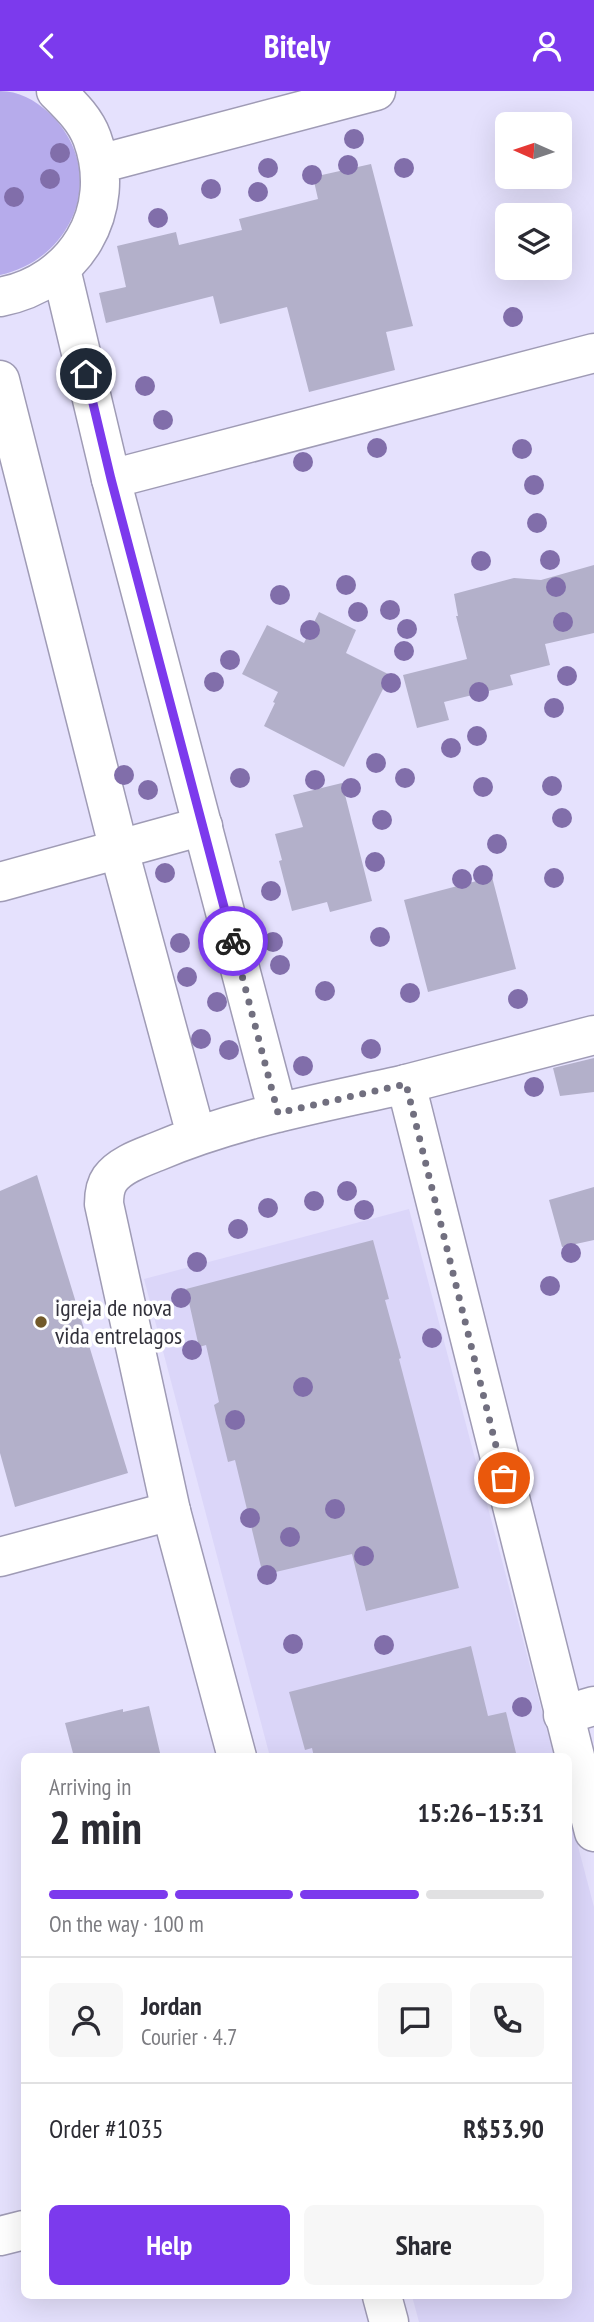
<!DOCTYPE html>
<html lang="en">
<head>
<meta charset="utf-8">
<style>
	body { margin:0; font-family:"PT Sans Narrow",sans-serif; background:#f7f7f7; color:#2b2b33; height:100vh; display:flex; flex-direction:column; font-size:26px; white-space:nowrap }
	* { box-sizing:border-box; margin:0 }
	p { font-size:23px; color:#7c7c81 }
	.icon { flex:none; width:38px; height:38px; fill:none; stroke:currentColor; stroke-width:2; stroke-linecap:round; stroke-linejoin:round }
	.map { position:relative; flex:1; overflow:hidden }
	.side { position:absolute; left:21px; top:1662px; width:551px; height:546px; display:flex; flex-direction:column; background:#fff; border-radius:10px; box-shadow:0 7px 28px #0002 }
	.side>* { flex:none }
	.needle { width:46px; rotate:273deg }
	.controls { position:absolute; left:495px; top:21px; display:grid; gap:14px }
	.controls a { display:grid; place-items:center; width:77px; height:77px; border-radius:10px; background:#fff; box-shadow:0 7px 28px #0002; font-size:35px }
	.pin { position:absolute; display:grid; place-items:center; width:60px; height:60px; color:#fff; margin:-30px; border:4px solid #fff; border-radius:50%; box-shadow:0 2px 7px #0007 }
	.courier { position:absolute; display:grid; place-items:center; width:70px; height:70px; margin:-35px; border:5px solid #7c3aed; border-radius:50%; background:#fff; color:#222; box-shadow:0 2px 9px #0007 }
	.overview em { font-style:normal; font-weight:700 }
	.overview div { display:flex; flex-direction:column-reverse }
	.overview { display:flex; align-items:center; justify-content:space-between; height:119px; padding:0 28px }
	h1 { font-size:46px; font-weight:700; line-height:52px }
	.bar { display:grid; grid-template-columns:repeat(4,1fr); gap:10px 7px; align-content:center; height:84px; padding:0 28px }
	.bar i { height:9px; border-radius:5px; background:#e1e1e2 }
	.bar .selected { background:#7c3aed }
	.bar p { grid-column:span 4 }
	.line { display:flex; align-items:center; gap:18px; padding:0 28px; border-top:2px solid #e1e1e2 }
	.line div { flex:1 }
	.round { display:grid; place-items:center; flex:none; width:74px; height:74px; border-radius:10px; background:#f7f7f7 }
	.cta { display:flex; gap:14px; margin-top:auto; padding:14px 28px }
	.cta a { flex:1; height:80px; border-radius:10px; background:#7c3aed; color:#fff; font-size:28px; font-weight:700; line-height:80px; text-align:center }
	.cta a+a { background:#f7f7f7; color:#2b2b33 }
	header { display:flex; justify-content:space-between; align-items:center; height:91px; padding:0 28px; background:#7c3aed; color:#fff; font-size:32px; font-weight:700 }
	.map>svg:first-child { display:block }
	.built { fill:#dbd6f9 }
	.green { fill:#b6abeb }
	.building { fill:#b3b0ca }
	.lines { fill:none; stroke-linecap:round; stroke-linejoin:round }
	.minor-casing { stroke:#9f9bb5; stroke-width:41 }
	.tertiary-casing { stroke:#9f9bb5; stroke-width:41 }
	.minor { stroke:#fff; stroke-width:38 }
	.tertiary { stroke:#fff; stroke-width:38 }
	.tree { fill:#816eaa }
	.done { stroke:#716f7f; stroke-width:7; stroke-dasharray:0 12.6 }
	.route { stroke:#7c3aed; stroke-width:9 }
	.poi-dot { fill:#72592a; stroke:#fff; stroke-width:2.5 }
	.labels { text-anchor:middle; stroke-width:7; stroke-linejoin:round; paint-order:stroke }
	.poi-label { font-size:24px; fill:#32313b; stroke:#fff; text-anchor:start }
</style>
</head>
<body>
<header><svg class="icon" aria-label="back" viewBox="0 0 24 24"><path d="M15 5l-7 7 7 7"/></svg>Bitely<svg class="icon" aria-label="person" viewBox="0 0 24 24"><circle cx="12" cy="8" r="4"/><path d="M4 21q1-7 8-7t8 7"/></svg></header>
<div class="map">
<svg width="594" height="2231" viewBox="0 0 594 2231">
	<rect width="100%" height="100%" fill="#e5e1fd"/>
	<path class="built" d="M409,1118L554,1666H270L144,1188Z
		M569,1721L594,1816V2231H419L412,2205H569Z"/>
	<path class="green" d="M0,0C18,0 35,9 48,21C109,77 77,167 0,184Z"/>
	<path class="building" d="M371,73L413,235L386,241L395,279L309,301L287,216L220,233L213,205L106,232L99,202L126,196L117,155L176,141L179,154L242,139L239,128L318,108L313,86Z
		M594,474V542L545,553L550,574L510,584L513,594L444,611L449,629L417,637L403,584L467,568L456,525H458L454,503L514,487L541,489Z
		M319,521L356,539L346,562L390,584L344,676L264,635L275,612L273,611L278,601L242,583L267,534L304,552Z
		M342,692L372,810L330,821L327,811L292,820L279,770L282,769L275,743L303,736L293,704Z
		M492,786L516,878L428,901L404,809Z
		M594,967V1001L560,1005L553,977Z
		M37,1084L128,1382L15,1416L0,1362V1100Z
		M594,1096V1149L562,1156L549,1109Z
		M373,1149L389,1208L385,1209L401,1267L399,1268L459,1497L366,1520L352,1463L263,1484L235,1369L228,1371L214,1314L219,1311L206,1254L199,1256L186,1198Z
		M471,1555L488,1625L506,1621L517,1666H314L312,1657L305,1659L289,1601Z
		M149,1615L161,1666H74L65,1632L123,1618V1621Z"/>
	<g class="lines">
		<g class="minor-casing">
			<path id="minor" d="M111,388L594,262
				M0,791L203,735
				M406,993L594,944
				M0,1466L171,1420
				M563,1624L594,1615
				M0,2145L24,2139"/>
		</g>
		<g class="tertiary-casing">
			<path id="tertiary" d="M99,73L376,0
				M61,178L111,388L278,1022
				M0,206C75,192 119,120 92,47C85,28 70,14 56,0
				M0,289L119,759L196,1044
				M237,1666L171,1420L104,1113C104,1104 105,1095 110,1088C120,1074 141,1067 156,1061C236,1027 322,1012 406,993L594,1741
				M382,2205L389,2231"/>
		</g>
		<use href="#minor" class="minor"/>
		<use href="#tertiary" class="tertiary"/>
	</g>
	<g class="tree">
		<circle cx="354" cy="48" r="10"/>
		<circle cx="60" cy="62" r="10"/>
		<circle cx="348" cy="74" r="10"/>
		<circle cx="268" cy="77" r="10"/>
		<circle cx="404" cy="77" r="10"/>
		<circle cx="312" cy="84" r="10"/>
		<circle cx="50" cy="88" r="10"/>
		<circle cx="211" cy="98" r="10"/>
		<circle cx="258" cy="101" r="10"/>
		<circle cx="14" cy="106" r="10"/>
		<circle cx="158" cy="127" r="10"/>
		<circle cx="513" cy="226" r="10"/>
		<circle cx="145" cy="295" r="10"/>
		<circle cx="163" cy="329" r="10"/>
		<circle cx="377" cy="357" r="10"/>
		<circle cx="522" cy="358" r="10"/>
		<circle cx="303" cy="371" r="10"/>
		<circle cx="534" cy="394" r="10"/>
		<circle cx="537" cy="432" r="10"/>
		<circle cx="550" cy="469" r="10"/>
		<circle cx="481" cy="470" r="10"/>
		<circle cx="346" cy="494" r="10"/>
		<circle cx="556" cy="496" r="10"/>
		<circle cx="280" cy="504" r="10"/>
		<circle cx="390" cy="519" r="10"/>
		<circle cx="358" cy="521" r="10"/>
		<circle cx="563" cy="531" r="10"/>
		<circle cx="407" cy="538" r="10"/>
		<circle cx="310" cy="539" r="10"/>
		<circle cx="404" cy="560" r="10"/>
		<circle cx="230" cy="569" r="10"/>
		<circle cx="567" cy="585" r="10"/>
		<circle cx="214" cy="591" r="10"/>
		<circle cx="391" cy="592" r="10"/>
		<circle cx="479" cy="601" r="10"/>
		<circle cx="554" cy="617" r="10"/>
		<circle cx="477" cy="645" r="10"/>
		<circle cx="451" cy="657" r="10"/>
		<circle cx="376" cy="672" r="10"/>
		<circle cx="124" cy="684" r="10"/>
		<circle cx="240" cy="687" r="10"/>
		<circle cx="405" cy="687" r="10"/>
		<circle cx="315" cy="689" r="10"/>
		<circle cx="552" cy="695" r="10"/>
		<circle cx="483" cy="696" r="10"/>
		<circle cx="351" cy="697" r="10"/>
		<circle cx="148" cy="699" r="10"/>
		<circle cx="562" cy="727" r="10"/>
		<circle cx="382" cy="729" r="10"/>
		<circle cx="497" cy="753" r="10"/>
		<circle cx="375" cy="771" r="10"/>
		<circle cx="165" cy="782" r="10"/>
		<circle cx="483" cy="784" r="10"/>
		<circle cx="554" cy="787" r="10"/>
		<circle cx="462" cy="788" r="10"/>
		<circle cx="271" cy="800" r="10"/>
		<circle cx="380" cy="846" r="10"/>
		<circle cx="273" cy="851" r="10"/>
		<circle cx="180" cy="852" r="10"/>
		<circle cx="280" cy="874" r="10"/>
		<circle cx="187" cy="886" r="10"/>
		<circle cx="325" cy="900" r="10"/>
		<circle cx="410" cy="902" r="10"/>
		<circle cx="518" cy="908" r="10"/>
		<circle cx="217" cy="911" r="10"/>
		<circle cx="201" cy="948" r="10"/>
		<circle cx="371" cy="958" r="10"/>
		<circle cx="229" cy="959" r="10"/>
		<circle cx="303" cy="975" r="10"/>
		<circle cx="534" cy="996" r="10"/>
		<circle cx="347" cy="1100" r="10"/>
		<circle cx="314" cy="1110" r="10"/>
		<circle cx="268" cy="1117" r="10"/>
		<circle cx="364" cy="1119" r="10"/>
		<circle cx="238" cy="1138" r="10"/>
		<circle cx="571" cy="1162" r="10"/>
		<circle cx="197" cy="1171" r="10"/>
		<circle cx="550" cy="1195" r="10"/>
		<circle cx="181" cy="1207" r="10"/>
		<circle cx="432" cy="1247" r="10"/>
		<circle cx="192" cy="1259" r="10"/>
		<circle cx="303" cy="1296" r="10"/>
		<circle cx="235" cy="1329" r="10"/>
		<circle cx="335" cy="1418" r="10"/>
		<circle cx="250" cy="1427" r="10"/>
		<circle cx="290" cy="1446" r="10"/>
		<circle cx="364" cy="1465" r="10"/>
		<circle cx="267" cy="1484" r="10"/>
		<circle cx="293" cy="1553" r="10"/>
		<circle cx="384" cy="1554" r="10"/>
		<circle cx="522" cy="1616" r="10"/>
	</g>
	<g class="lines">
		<path class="done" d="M233,850L278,1022L406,993L504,1387"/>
		<path class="route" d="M86,283L111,388L233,850"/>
	</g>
	<circle class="poi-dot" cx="41" cy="1231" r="7"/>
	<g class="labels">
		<g class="poi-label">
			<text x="55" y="1225">igreja de nova<tspan x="55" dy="28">vida entrelagos</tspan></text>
		</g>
	</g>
</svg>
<div class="controls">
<a><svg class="needle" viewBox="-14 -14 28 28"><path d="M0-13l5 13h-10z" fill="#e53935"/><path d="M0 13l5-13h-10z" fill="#7c7c81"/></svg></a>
<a><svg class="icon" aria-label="layers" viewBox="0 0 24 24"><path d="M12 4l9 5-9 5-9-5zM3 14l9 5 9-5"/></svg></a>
</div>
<div class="pin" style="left:504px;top:1387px;background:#ea580c"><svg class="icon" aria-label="bag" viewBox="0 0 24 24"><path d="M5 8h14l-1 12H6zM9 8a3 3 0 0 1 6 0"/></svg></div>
<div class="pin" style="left:86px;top:283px;background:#1f2937"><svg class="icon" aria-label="home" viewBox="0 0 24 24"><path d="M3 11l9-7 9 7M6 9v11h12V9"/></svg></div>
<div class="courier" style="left:233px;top:850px"><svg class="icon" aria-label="bike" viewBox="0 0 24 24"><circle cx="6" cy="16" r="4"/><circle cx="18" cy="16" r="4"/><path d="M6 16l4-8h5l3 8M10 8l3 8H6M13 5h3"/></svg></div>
<section class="side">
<div class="overview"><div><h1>2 min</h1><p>Arriving in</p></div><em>15:26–15:31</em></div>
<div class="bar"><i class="selected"></i><i class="selected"></i><i class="selected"></i><i></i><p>On the way · 100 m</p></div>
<div class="line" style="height:126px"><a class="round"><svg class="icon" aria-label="person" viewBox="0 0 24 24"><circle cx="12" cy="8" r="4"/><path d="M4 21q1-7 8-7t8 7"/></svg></a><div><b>Jordan</b><p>Courier · 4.7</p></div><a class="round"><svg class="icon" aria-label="chat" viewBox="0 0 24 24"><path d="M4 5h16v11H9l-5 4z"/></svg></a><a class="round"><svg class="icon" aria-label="phone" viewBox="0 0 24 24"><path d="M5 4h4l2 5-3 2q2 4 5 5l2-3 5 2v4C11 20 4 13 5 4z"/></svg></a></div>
<div class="line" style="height:91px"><div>Order #1035</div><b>R$53.90</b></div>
<div class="cta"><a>Help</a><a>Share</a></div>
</section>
</div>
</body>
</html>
